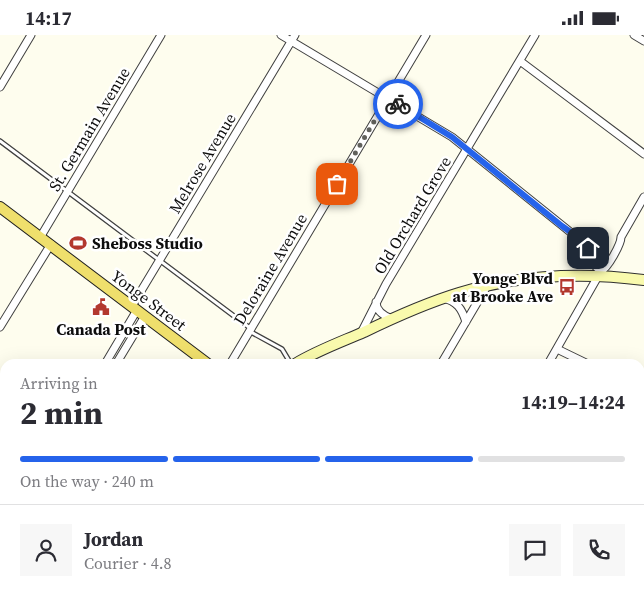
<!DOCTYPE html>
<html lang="en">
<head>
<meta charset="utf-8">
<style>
	body { margin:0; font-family:"Source Serif 4",serif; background:#f7f7f7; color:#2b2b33; height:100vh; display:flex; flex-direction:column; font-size:19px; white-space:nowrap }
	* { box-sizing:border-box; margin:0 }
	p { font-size:16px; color:#7c7c81 }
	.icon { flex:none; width:28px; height:28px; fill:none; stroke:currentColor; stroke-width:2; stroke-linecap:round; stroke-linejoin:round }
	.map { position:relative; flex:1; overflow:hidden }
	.drawer { position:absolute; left:0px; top:324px; width:645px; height:246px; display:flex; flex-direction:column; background:#fff; border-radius:15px 15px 0 0; box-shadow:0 5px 20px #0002 }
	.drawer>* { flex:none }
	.pin { position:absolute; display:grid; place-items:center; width:42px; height:42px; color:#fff; margin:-21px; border-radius:10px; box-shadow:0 2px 8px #0006 }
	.courier { position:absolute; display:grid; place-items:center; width:50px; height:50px; margin:-25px; border:4px solid #2563eb; border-radius:50%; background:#fff; color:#222; box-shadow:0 1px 6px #0007 }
	.summary em { font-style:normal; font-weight:700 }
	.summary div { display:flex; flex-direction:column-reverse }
	.summary { display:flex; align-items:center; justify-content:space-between; height:85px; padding:0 20px }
	h1 { font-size:32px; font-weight:700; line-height:38px }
	.bar { display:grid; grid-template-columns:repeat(4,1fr); gap:8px 5px; align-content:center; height:60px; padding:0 20px }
	.bar i { height:6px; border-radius:4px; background:#e1e1e2 }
	.bar .selected { background:#2563eb }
	.bar p { grid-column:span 4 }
	.line { display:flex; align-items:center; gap:12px; padding:0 20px; border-top:1px solid #e1e1e2 }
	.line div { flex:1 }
	.round { display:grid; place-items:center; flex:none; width:52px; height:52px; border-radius:0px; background:#f7f7f7 }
	.status { display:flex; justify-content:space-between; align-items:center; height:35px; padding:0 25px; background:#fff; direction:ltr }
	.status svg { height:14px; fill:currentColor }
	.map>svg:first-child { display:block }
	.forest { fill:url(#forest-firs) }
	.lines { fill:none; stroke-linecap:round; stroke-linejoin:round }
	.lane-casing { stroke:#404040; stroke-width:5.5 }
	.street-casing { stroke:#404040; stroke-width:9 }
	.secondary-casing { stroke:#2f2f2f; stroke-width:12 }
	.primary-casing { stroke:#1e1e1e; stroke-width:12 }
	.path { stroke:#2f2f2f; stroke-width:1; stroke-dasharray:5 2.5; stroke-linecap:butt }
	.lane { stroke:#fff; stroke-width:3 }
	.street { stroke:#fff; stroke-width:7 }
	.secondary { stroke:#f9faad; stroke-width:10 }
	.primary { stroke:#efdf6c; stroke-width:10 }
	.done { stroke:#61615c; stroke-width:5; stroke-dasharray:0 9 }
	.route { stroke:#2563eb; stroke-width:6 }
	.labels { text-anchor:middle; stroke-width:5; stroke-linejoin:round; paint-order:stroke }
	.street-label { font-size:16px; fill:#0d0d0d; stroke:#fff }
	.poi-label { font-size:16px; font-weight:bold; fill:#0d0d0d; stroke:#fff; text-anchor:start }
</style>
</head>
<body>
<div class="status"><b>14:17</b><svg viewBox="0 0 49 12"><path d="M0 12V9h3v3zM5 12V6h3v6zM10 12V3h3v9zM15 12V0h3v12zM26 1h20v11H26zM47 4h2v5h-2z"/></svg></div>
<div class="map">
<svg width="644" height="569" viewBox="0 0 644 569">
	<defs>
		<pattern id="forest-firs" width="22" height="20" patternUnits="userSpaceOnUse" patternTransform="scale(1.25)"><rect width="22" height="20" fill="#add59a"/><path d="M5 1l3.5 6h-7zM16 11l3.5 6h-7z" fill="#94b684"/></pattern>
	</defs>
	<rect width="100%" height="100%" fill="#fefdee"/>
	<path class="forest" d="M640,505H644V564L640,563Z"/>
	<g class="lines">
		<g class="lane-casing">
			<path id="lane" d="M0,106C84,168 166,231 250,293
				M249,296L282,314L291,329"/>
		</g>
		<g class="street-casing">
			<path id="street" d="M281,0L452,102L574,200L602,216L608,229
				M634,0L644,6
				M520,26L644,119
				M0,52L31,0
				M41,201L161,0
				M586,208L595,220L596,232L601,236
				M443,263C457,266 462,274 466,287
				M376,267C376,276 384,281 392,284
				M132,271L295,0
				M0,292L51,209
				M361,298L386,249L535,0
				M557,314L588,329
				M105,329L137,275
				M116,329L145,281
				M230,329L426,0
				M441,329L487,251
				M548,329L601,236C608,233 621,209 621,202L644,162
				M640,348L644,350
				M0,397L5,400
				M640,456L644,457
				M0,507L5,499
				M0,526L5,518
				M56,569L58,565
				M149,569L152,565
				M270,569L271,565
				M385,569L387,565
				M401,569L402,565
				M485,569L486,565"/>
		</g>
		<g class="secondary-casing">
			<path id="secondary" d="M295,329C316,316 341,307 364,297C395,282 426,268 459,258C518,240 583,237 644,245"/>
		</g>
		<g class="primary-casing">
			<path id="primary" d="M0,172L208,329
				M502,565L507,569
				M524,565L529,569"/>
		</g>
		<path class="path" d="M241,329L255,324L256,329
			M277,329L282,327"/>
		<use href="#lane" class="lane"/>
		<use href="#street" class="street"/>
		<use href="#secondary" class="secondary"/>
		<use href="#primary" class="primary"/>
	</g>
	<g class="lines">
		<path class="done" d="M337,149L388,63L398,69"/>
		<path class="route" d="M398,69L452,102L562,191L586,208L588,213"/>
	</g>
	<defs>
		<g id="stadium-bare" transform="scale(1.35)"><path d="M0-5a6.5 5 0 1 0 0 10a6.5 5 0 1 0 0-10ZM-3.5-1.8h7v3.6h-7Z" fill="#b3382e" stroke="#fff" stroke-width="2.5" paint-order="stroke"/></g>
		<g id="bus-bare" transform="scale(1.35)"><path d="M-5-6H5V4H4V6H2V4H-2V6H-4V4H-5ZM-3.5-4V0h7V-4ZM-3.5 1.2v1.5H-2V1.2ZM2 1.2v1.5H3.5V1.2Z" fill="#b3382e" stroke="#fff" stroke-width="2.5" paint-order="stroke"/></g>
		<g id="civic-bare" transform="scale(1.35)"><path d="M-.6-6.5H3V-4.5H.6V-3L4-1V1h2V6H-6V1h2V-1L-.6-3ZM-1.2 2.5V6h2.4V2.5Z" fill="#b3382e" stroke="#fff" stroke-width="2.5" paint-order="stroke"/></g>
	</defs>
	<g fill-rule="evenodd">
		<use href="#stadium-bare" x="78" y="208"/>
		<use href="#bus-bare" x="567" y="252"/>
		<use href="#civic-bare" x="101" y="272"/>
	</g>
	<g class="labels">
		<g class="street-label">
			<text transform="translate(89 94) rotate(-59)" y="6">St. Germain Avenue</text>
			<text transform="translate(202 128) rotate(-59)" y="6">Melrose Avenue</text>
			<text transform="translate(412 180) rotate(-59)" y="6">Old Orchard Grove</text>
			<text transform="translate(270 234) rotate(-59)" y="6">Deloraine Avenue</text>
			<text transform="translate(149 265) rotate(37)" y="6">Yonge Street</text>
		</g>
		<g class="poi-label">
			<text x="92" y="214">Sheboss Studio</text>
			<text x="553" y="249" text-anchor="end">Yonge Blvd<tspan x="553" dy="18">at Brooke Ave</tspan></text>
			<text x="101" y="300" text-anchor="middle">Canada Post</text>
		</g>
	</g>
</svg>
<div class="pin" style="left:337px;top:149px;background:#ea580c"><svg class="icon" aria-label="bag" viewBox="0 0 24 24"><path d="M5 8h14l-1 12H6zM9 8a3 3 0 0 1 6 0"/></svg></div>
<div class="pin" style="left:588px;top:213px;background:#1f2937"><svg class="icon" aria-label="home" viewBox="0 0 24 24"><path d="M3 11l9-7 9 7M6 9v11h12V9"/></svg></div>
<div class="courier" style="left:398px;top:69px"><svg class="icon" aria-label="bike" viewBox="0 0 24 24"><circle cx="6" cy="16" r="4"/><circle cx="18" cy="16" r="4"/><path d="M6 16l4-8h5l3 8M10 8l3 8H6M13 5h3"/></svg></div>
<section class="drawer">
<div class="summary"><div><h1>2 min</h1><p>Arriving in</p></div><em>14:19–14:24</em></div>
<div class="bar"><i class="selected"></i><i class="selected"></i><i class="selected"></i><i></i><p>On the way · 240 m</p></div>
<div class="line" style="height:90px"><a class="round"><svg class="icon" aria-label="person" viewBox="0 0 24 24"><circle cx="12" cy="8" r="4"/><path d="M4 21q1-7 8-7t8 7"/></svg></a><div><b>Jordan</b><p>Courier · 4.8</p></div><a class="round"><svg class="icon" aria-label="chat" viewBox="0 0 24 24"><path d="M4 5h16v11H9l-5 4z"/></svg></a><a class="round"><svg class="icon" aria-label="phone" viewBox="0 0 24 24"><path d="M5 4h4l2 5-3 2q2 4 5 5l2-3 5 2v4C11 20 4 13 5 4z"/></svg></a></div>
</section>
</div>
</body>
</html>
